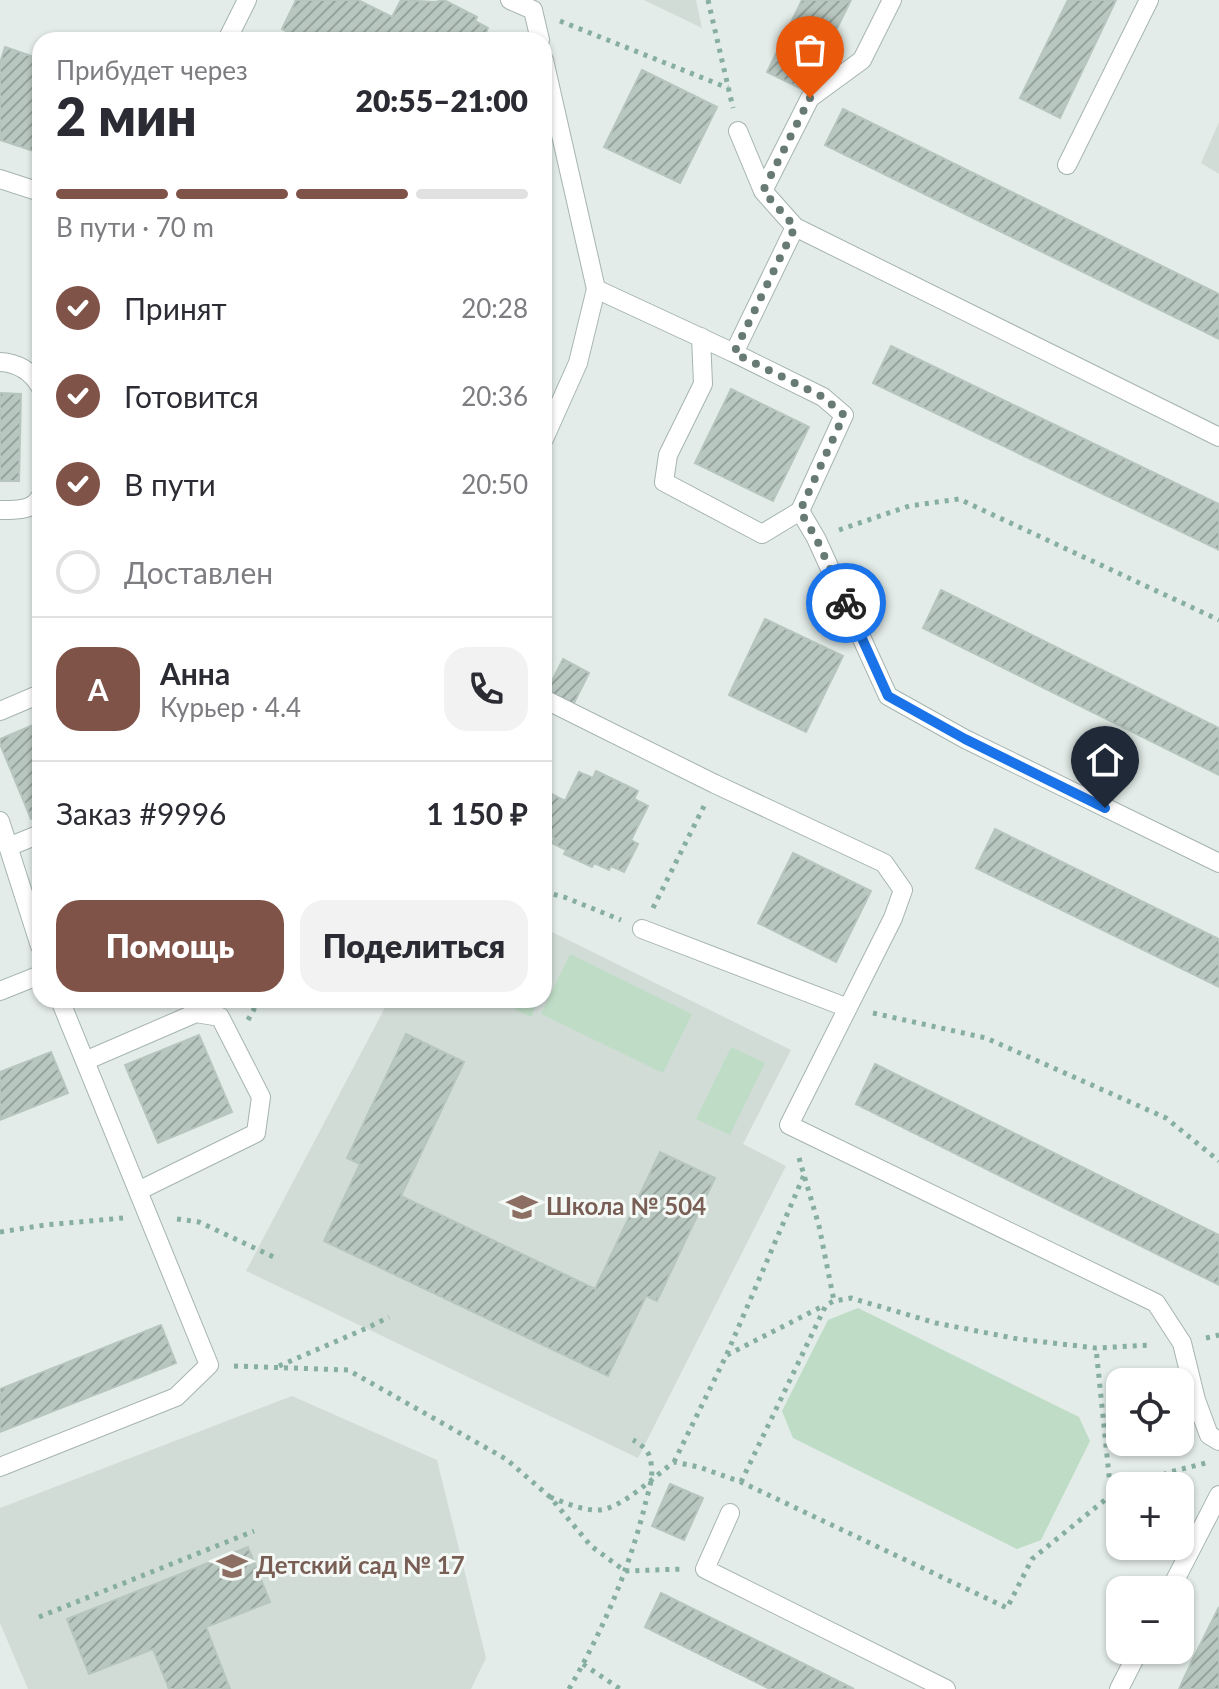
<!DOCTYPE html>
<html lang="ru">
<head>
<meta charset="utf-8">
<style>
	body { margin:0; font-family:Lato,sans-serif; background:#f2f2f3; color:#2b2b33; height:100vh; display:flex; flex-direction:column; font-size:30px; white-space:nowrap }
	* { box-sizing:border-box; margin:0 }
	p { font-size:26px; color:#7c7c81 }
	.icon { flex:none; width:44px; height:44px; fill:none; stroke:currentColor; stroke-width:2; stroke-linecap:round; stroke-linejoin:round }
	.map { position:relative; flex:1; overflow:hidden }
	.sheet { position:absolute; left:32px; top:32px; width:520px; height:976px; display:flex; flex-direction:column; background:#fff; border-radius:24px; box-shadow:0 2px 6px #0004 }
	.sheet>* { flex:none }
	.buttons { position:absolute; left:1106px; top:1368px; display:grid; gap:16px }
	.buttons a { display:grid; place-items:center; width:88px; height:88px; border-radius:16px; background:#fff; box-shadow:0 2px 6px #0004; font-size:40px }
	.pin { position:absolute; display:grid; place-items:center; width:68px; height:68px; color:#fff; margin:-82px -34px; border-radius:50% 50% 50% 0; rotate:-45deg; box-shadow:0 0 8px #0007 }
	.pin .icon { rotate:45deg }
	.courier { position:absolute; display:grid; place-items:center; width:80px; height:80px; margin:-40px; border:6px solid #1a73e8; border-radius:50%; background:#fff; color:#222; box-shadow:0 2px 10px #0007 }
	.overview em { font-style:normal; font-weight:800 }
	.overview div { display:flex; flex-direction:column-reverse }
	.overview { display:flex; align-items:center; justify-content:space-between; height:136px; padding:0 24px }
	h1 { font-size:52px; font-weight:800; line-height:60px }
	.bar { display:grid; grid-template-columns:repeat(4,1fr); gap:12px 8px; align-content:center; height:96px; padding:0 24px }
	.bar i { height:10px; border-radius:6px; background:#e1e1e2 }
	.bar .selected { background:#805349 }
	.bar p { grid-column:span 4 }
	.line { display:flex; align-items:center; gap:20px; padding:0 24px; border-top:2px solid #e1e1e2 }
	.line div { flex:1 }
	.round { display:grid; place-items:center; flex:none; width:84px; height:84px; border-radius:24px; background:#f2f2f3 }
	ol { padding:0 24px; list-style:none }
	li { display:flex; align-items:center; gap:24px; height:88px }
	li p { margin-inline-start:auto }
	li .icon { padding:8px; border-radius:50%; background:#805349; color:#fff; stroke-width:4 }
	li:last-child { color:#7c7c81 }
	li i { width:44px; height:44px; border:4px solid #e1e1e2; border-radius:50% }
	.button { display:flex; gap:16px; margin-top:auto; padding:16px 24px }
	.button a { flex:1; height:92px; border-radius:24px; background:#805349; color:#fff; font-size:32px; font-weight:800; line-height:92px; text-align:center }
	.button a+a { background:#f2f2f3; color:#2b2b33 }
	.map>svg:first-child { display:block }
	.built { fill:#d2dcd7 }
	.pitch { fill:#bedcc6 }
	.building { fill:url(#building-hatch); stroke:#b6c6bf; stroke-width:2 }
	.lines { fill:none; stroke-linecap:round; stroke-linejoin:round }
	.lane-casing { stroke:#a6b4af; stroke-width:20 }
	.path { stroke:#86aea1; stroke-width:5; stroke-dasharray:4 6; stroke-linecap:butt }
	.lane { stroke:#fff; stroke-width:18 }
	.done { stroke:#677a74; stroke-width:8; stroke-dasharray:0 14.4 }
	.route { stroke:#1a73e8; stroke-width:10 }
	.labels { text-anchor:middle; stroke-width:6; stroke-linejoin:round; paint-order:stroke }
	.education-label { font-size:24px; font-weight:bold; fill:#785e54; stroke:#f4f9f6; text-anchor:start }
</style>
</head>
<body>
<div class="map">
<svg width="1219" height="1689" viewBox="0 0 1219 1689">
	<defs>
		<pattern id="building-hatch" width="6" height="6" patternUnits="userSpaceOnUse" patternTransform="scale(2)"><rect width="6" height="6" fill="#b9c7c1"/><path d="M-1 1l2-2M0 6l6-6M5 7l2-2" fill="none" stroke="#96a39e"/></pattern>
	</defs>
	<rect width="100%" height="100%" fill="#e3ece8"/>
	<path class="built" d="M644,0H696L702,28Z
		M1219,122V174L1201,163Z
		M544,928L791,1050L743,1144L786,1166L638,1458L246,1271L389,1000H544Z
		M292,1396L437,1460L486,1658L471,1689H28L0,1623V1508Z"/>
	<path class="pitch" d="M570,954L692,1014L663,1073L541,1014Z
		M496,1000H539L531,1017Z
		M731,1047L765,1063L730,1135L696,1119Z
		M858,1308L1079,1417L1090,1441L1041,1540L1017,1549L793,1438L782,1411L828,1320Z"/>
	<path class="building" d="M296,0H358L392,17L401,0L435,2L444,0L477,17L475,21L488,28L486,33L501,40H377L363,33L360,40H284L288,32L282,29Z
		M802,0H851L806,91L767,72Z
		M1068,0H1116L1060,118L1020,98Z
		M5,47L40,59V153L0,140V63Z
		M642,70L717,107L680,183L604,147Z
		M843,109L1219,294V339L825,145Z
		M891,346L1219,504V550L873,383Z
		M731,389L809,427L773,501L695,463Z
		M0,393L21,394L19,481H0Z
		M941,590L1219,728V775L923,628Z
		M765,619L843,656L806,732L729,695Z
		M563,659L589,673L573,705L547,691Z
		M40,722V815L31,819L0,744V739Z
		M596,771L638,791L634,799L648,806L631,840L638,844L624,872L611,866L609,870L594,863L592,867L564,854L566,850L552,843L554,838L544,833V790L565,801L579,772L593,778Z
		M995,829L1219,939V987L976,868Z
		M793,853L871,891L836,962L758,923Z
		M406,1034L464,1062L401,1196L595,1289L660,1152L715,1178L657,1301L646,1296L608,1376L324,1241L360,1164L347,1158Z
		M199,1035L232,1112L158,1143L125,1065Z
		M51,1052L68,1093L0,1120V1072Z
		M875,1064L1219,1235V1285L856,1104Z
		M161,1325L176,1363L0,1432V1389Z
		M670,1484L703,1498L684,1540L652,1526Z
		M248,1547L270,1602L206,1627L230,1689H169L153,1649L89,1674L67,1619Z
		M661,1593L812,1668L854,1689H770L645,1627Z
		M1219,1607V1689H1179L1192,1661Z"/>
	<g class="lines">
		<g class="lane-casing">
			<path id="lane" d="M510,0L533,10L540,40
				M892,0L862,60L810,98L763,191L795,227L1219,437
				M227,40L247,0
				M544,60L596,289L578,363L544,439
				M738,131L763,191
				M1067,165L1149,0
				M0,179L40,192
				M596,289L734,353L795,227
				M701,337L703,384L668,455L664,482L762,534L800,511
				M734,353L823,397L844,415L800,511L816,538L888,696L965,739L1219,863
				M0,362C18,363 31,371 40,386
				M0,510C14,510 33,511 40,497
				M544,699L715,784L884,863L903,890L893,918L789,1125L1156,1303L1182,1343L1196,1400L1209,1435L1219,1441
				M0,711L40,694
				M0,821L40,946
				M8,847L40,834
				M642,929L848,1008
				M0,991L40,975
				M85,1061L196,1013L220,1017L261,1097L256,1133L138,1191
				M0,1467L176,1397L209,1365L60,1000
				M730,1513L705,1569L946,1689
				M1170,1590L1219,1495
				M1119,1689L1139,1650"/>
		</g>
		<path class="path" d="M708,0L733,108
			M560,21L728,88
			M839,530L909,506L959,499L1219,620
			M544,892L564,897L621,920
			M653,908L704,806
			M873,1013L986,1038L1166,1118L1219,1161
			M248,1020L259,1000
			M799,1158L819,1226L834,1301
			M177,1219L199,1222L276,1258
			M0,1232L45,1225L123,1218
			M1206,1338L1219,1335
			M727,1355L825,1305
			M234,1366L348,1370L506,1459L550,1497L591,1546L625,1571L683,1569
			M279,1366L367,1328L389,1317
			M674,1462L726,1356L804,1175
			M741,1482L826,1305L834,1301L851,1298L936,1323L1018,1339L1096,1348L1152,1345
			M1135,1486L1170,1472L1206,1463
			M1111,1495L1120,1492
			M550,1497C566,1503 583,1511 600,1510C622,1508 655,1476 674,1462L699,1467L741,1482L1007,1608L1032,1559L1111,1495L1096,1348
			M39,1617L254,1531
			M583,1664L620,1689
			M569,1689C602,1632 629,1570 645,1505C648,1492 654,1477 651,1463C650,1451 642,1445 633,1440"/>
		<use href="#lane" class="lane"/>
	</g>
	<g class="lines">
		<path class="done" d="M810,98L763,191L795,227L734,353L823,397L844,415L800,511L816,538L846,603"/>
		<path class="route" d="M846,603L888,696L965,739L1105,808"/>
	</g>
	<defs>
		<g id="school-bare" transform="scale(2.4)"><path d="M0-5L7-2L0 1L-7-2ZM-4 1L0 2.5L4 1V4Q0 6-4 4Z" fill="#8d6e63" stroke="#f4f9f6" stroke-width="2.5" paint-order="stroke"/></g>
	</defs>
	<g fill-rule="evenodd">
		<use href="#school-bare" x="522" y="1207"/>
		<use href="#school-bare" x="232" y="1566"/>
	</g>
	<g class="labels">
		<g class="education-label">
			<text x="546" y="1215">Школа № 504</text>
			<text x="256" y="1574">Детский сад № 17</text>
		</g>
	</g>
</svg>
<div class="buttons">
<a><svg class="icon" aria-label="locate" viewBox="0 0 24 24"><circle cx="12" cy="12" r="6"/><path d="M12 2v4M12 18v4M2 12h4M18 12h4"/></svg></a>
<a>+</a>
<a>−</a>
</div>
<div class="pin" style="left:810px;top:98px;background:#ea580c"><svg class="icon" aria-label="bag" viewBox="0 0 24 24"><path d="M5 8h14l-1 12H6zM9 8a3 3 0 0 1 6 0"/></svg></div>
<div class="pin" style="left:1105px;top:808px;background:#1f2937"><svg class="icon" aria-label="home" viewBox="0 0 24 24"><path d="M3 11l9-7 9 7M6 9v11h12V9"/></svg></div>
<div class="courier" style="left:846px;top:603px"><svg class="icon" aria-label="bike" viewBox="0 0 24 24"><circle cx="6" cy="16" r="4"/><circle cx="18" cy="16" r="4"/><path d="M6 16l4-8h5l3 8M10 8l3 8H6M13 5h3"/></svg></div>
<section class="sheet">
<div class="overview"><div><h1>2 мин</h1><p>Прибудет через</p></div><em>20:55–21:00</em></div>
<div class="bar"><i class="selected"></i><i class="selected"></i><i class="selected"></i><i></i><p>В пути · 70 m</p></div>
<ol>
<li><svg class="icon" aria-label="check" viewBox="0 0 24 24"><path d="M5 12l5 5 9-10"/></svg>Принят<p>20:28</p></li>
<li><svg class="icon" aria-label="check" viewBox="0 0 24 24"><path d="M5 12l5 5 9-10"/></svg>Готовится<p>20:36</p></li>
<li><svg class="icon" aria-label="check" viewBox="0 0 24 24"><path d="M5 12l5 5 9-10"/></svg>В пути<p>20:50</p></li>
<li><i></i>Доставлен</li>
</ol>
<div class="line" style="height:144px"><b class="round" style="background:#805349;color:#fff">А</b><div><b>Анна</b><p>Курьер · 4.4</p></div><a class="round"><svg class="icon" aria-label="phone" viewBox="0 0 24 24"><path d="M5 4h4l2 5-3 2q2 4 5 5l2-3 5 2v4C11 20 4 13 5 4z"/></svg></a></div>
<div class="line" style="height:104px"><div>Заказ #9996</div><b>1 150 ₽</b></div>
<div class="button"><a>Помощь</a><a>Поделиться</a></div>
</section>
</div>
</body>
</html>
